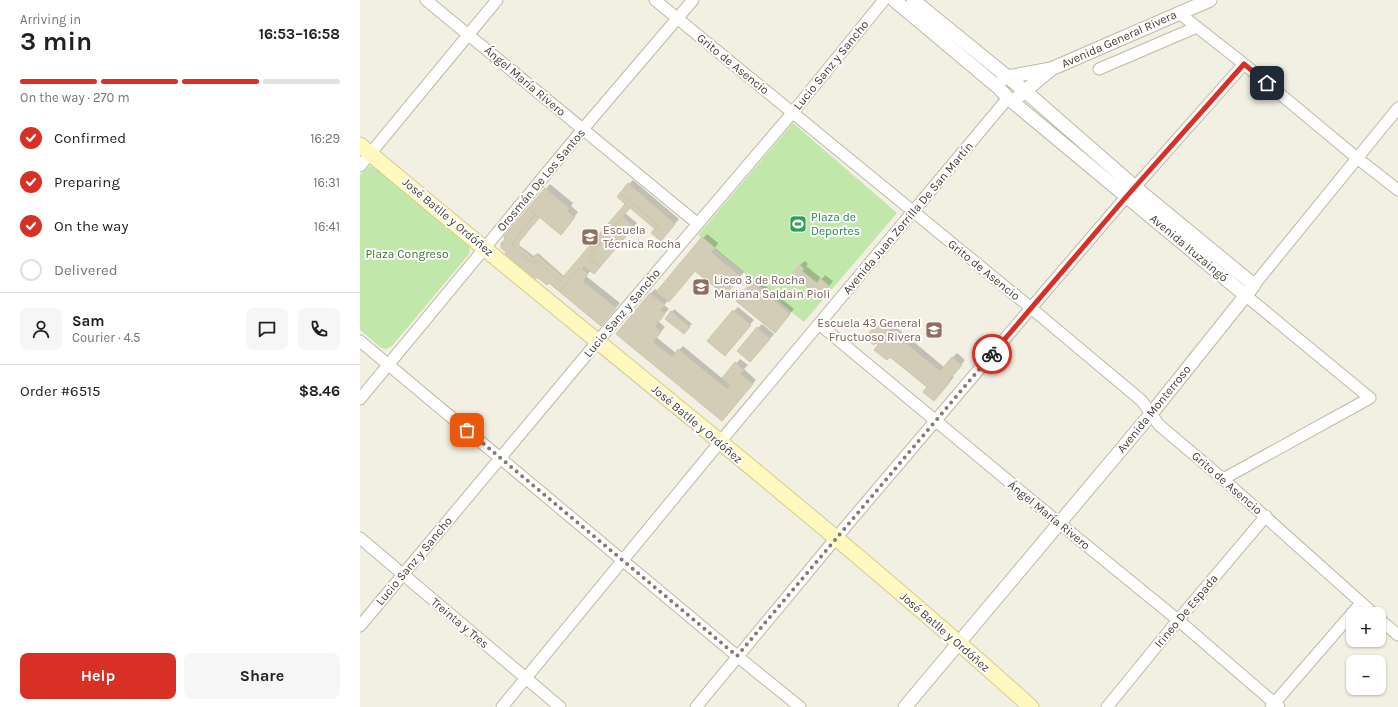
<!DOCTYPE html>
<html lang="en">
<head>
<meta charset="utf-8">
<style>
	body { margin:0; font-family:Karla,sans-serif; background:#f6f6f6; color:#202124; height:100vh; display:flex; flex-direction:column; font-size:15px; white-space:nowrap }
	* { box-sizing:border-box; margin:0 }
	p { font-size:13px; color:#757577 }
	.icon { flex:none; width:22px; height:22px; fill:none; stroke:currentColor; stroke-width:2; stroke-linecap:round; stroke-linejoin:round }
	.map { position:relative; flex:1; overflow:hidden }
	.details { display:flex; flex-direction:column; background:#fff; width:360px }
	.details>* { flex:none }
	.tools { position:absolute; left:986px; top:607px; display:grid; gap:8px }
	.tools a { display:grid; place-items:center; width:40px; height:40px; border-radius:8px; background:#fff; box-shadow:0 1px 3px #0004; font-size:20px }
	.pin { position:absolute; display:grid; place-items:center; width:34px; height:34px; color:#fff; margin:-17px; border-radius:8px; box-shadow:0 2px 6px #0006 }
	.courier { position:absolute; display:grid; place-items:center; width:40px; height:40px; margin:-20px; border:3px solid #d93025; border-radius:50%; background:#fff; color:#222; box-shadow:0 1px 5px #0007 }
	.overview em { font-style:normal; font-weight:700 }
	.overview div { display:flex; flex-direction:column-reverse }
	.overview { display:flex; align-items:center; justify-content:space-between; height:68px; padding:0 20px }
	h1 { font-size:26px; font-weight:700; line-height:30px }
	.bar { display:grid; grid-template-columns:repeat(4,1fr); gap:6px 4px; align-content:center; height:48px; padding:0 20px }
	.bar i { height:5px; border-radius:3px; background:#e0e0e0 }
	.bar .current { background:#d93025 }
	.bar p { grid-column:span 4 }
	.line { display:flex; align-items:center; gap:10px; padding:0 20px; border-top:1px solid #e0e0e0 }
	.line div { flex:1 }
	.round { display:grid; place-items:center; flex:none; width:42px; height:42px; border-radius:8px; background:#f6f6f6 }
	ol { padding:0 20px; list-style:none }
	li { display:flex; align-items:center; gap:12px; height:44px }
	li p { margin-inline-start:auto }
	li .icon { padding:4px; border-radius:50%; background:#d93025; color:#fff; stroke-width:4 }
	li:last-child { color:#757577 }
	li i { width:22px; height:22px; border:2px solid #e0e0e0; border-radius:50% }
	.cta { display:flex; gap:8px; margin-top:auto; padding:8px 20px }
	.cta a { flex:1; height:46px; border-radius:8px; background:#d93025; color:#fff; font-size:16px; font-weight:700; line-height:46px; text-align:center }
	.cta a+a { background:#f6f6f6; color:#202124 }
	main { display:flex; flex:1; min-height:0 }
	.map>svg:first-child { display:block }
	.green { fill:#c2e7aa }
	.shadow { fill:#0003; fill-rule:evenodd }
	.building { fill:#d3cdb8; stroke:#cec6ab }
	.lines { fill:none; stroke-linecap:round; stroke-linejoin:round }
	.minor-casing { stroke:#bdb9a5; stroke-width:13 }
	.tertiary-casing { stroke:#bdb9a5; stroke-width:15 }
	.secondary-casing { stroke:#d3cc92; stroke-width:17 }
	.minor { stroke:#fff; stroke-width:11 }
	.tertiary { stroke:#fff; stroke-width:13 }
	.secondary { stroke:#fff9bf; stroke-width:15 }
	.done { stroke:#807d71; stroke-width:4; stroke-dasharray:0 7.2 }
	.route { stroke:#d93025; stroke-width:5 }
	.labels { text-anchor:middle; stroke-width:4; stroke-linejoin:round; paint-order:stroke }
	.street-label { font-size:12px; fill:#433f33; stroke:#fff }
	.leisure-label { font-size:12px; fill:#27864d; stroke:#fff; text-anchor:start }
	.education-label { font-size:12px; fill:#785e54; stroke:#fff; text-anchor:start }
	.park-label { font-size:12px; fill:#387527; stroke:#fff }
</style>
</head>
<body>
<main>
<section class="details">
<div class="overview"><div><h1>3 min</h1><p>Arriving in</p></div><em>16:53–16:58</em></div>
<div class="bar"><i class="current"></i><i class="current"></i><i class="current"></i><i></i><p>On the way · 270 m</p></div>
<ol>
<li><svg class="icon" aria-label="check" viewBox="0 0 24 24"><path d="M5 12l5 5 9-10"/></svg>Confirmed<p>16:29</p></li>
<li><svg class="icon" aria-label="check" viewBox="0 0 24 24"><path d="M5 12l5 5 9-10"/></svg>Preparing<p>16:31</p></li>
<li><svg class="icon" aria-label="check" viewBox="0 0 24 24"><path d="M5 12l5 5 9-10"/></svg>On the way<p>16:41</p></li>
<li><i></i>Delivered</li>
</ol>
<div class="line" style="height:72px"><a class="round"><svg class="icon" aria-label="person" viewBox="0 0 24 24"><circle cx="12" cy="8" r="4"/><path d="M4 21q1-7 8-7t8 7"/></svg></a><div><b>Sam</b><p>Courier · 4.5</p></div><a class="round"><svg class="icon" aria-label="chat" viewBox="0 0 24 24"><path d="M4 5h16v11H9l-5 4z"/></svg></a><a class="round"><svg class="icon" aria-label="phone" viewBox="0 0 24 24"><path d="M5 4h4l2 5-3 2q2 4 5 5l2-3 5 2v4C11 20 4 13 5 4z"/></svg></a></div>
<div class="line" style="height:52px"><div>Order #6515</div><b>$8.46</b></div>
<div class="cta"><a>Help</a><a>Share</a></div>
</section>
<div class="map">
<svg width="1038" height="707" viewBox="0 0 1038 707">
	<rect width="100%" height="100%" fill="#f2efe3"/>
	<path class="green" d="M433,123L537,213L444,322L338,235Z
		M10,166L15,167L108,244L110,249L109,254L32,346L26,349L20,347L0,330V175Z"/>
	<path class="shadow" d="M273,180L319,219L305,236L270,207L265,213L277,223L235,272L231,270L226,276L260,303L241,325L189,282L146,239L145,236L190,184L213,203L211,206L218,212L205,229L179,216L159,240V245L175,257L178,253L205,277L267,204L269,184ZM222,263L224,265L219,270L218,269Z
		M347,234L358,243L355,248L384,272L369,290L336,270L304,305L309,309L298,321L305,327L296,337L316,353L323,346L363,379L380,359L388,365L384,369L396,380L366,416L257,334L291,293L295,289L298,291Z
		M445,261L448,264L446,266L462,279L465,275L473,281L470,285L456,300L452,290L441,280L440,265Z
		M396,278L434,309L419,327L377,301Z
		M378,307L394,320L369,350L374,311Z
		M314,309L332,324L326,330L312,312Z
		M524,317L584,367L597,353L605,360L592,376L594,377L578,395L520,345V322Z
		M402,324L414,334L394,357L398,328Z"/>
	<path class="building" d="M268,183L315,224L301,241L291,233L298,225L260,193Z
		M185,188L209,208L207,211L215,217L201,235L168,208Z
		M260,193L298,225L295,229L257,197Z
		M265,204L270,208L228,258L240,267L234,274L222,265L205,285L176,260L174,264L153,247V243L175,215L179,218L159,242V246L173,258L176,254L203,277Z
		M168,208L175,215L153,243V247L174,264L176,260L205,285L200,292L189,283L187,285L177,277L176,279L145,254L146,252L141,248V243L145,240L144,236Z
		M262,217L274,227L240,267L228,258Z
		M342,237L355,248L351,252L381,277L365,295L335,271L309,302L296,292Z
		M440,265L444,269L442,271L457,283L460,278L469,286L466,290H467L456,301L447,294L451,290L440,281L438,284L430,277Z
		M220,267L228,274L223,281L256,308L241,326L200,292Z
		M391,282L430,314L415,333L376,301Z
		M290,293L305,305L300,310L305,314L295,326L301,332L293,342L312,357L318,349L367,389L370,385L362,378L375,362L384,370L380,374L393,384L362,421L256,334Z
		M373,310L391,325L365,356L347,341Z
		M311,311L330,327L324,334L305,319Z
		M519,321L580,371L592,357L602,365L589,380L590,382L574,401L563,392L567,387L530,357L527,360L514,350L518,345L516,343L514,345L505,338Z
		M397,327L410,339L390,362L377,351Z"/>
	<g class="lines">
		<g class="minor-casing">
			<path id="minor" d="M66,0L338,224
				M295,0L671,308L782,401L799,425L863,479L1014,614
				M819,13L884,64L997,158L1038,190
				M739,69L837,27
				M0,166L137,0
				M894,285L1038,108
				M459,324L699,523L818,620L919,707
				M0,341L377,656L440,707
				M0,399L223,129L333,0
				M863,479L1010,398L885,295
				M0,538L200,707
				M1019,619L1038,635
				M0,626L238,341L433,112L524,0
				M142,707L360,442L648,98
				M336,707L476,538L671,308L766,197L884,64
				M747,707L818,620L906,516
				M911,707L1001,603"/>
		</g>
		<g class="tertiary-casing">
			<path id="tertiary" d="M534,0L639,88L648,98L885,295
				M643,79L647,77L691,69L850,0
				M659,96L690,70
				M545,707L791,414L894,285L776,188L665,91L553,0"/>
		</g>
		<g class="secondary-casing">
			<path id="secondary" d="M0,145C223,333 454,512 671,707"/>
		</g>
		<use href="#minor" class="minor"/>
		<use href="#tertiary" class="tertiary"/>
		<use href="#secondary" class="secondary"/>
	</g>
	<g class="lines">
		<path class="done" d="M107,430L377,656L632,354"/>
		<path class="route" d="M632,354L766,197L884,64L907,83"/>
	</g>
	<defs>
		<g id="stadium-square" transform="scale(0.9)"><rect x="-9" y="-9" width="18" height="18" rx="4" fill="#2e9e5b" stroke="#fff"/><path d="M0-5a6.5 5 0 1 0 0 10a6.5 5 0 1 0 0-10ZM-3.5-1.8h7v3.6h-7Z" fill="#fff"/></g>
		<g id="school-square" transform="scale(0.9)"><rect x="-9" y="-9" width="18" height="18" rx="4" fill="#8d6e63" stroke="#fff"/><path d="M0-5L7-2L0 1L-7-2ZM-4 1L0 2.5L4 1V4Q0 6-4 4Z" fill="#fff"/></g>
	</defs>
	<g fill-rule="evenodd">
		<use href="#stadium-square" x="438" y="224"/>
		<use href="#school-square" x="230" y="237"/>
		<use href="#school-square" x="341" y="287"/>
		<use href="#school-square" x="574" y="330"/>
	</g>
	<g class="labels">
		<g class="street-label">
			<text transform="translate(759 39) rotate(-24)" y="4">Avenida General Rivera</text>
			<text transform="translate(373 64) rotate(39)" y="4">Grito de Asencio</text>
			<text transform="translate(471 65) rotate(-51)" y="4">Lucio Sanz y Sancho</text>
			<text transform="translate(165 81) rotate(40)" y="4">Ángel María Rivero</text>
			<text transform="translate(181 180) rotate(-50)" y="4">Orosmán De Los Santos</text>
			<text transform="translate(88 217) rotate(40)" y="4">José Batlle y Ordóñez</text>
			<text transform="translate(548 218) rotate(-50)" y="4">Avenida Juan Zorrilla De San Martín</text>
			<text transform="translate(829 248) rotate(40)" y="4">Avenida Ituzaingó</text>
			<text transform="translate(624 270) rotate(39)" y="4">Grito de Asencio</text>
			<text transform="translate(262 313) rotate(-50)" y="4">Lucio Sanz y Sancho</text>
			<text transform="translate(794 409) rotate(-51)" y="4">Avenida Monterroso</text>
			<text transform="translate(337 424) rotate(40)" y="4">José Batlle y Ordóñez</text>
			<text transform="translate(867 483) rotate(41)" y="4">Grito de Asencio</text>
			<text transform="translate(689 515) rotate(39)" y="4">Ángel María Rivero</text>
			<text transform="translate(54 561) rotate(-50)" y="4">Lucio Sanz y Sancho</text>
			<text transform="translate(826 611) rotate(-50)" y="4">Irineo De Espada</text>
			<text transform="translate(100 623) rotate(40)" y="4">Treinta y Tres</text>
			<text transform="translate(585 632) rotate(41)" y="4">José Batlle y Ordóñez</text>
		</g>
		<g class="leisure-label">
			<text x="451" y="221">Plaza de<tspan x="451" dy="14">Deportes</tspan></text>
		</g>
		<g class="education-label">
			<text x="243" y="234">Escuela<tspan x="243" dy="14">Técnica Rocha</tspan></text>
			<text x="354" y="284">Liceo 3 de Rocha<tspan x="354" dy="14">Mariana Saldain Pioli</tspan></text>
			<text x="561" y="327" text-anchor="end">Escuela 43 General<tspan x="561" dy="14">Fructuoso Rivera</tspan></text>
		</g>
		<g class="park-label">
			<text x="47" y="258">Plaza Congreso</text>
		</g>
	</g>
</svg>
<div class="tools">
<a>+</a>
<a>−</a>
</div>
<div class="pin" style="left:107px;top:430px;background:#ea580c"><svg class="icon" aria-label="bag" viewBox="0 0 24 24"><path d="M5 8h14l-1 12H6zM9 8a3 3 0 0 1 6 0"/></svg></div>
<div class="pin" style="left:907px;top:83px;background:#1f2937"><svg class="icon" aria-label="home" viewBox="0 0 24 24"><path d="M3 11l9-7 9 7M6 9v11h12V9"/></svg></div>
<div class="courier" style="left:632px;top:354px"><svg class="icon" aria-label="bike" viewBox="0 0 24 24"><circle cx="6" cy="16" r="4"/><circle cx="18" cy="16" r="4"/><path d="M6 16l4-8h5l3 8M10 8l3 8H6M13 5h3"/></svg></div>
</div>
</main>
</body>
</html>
